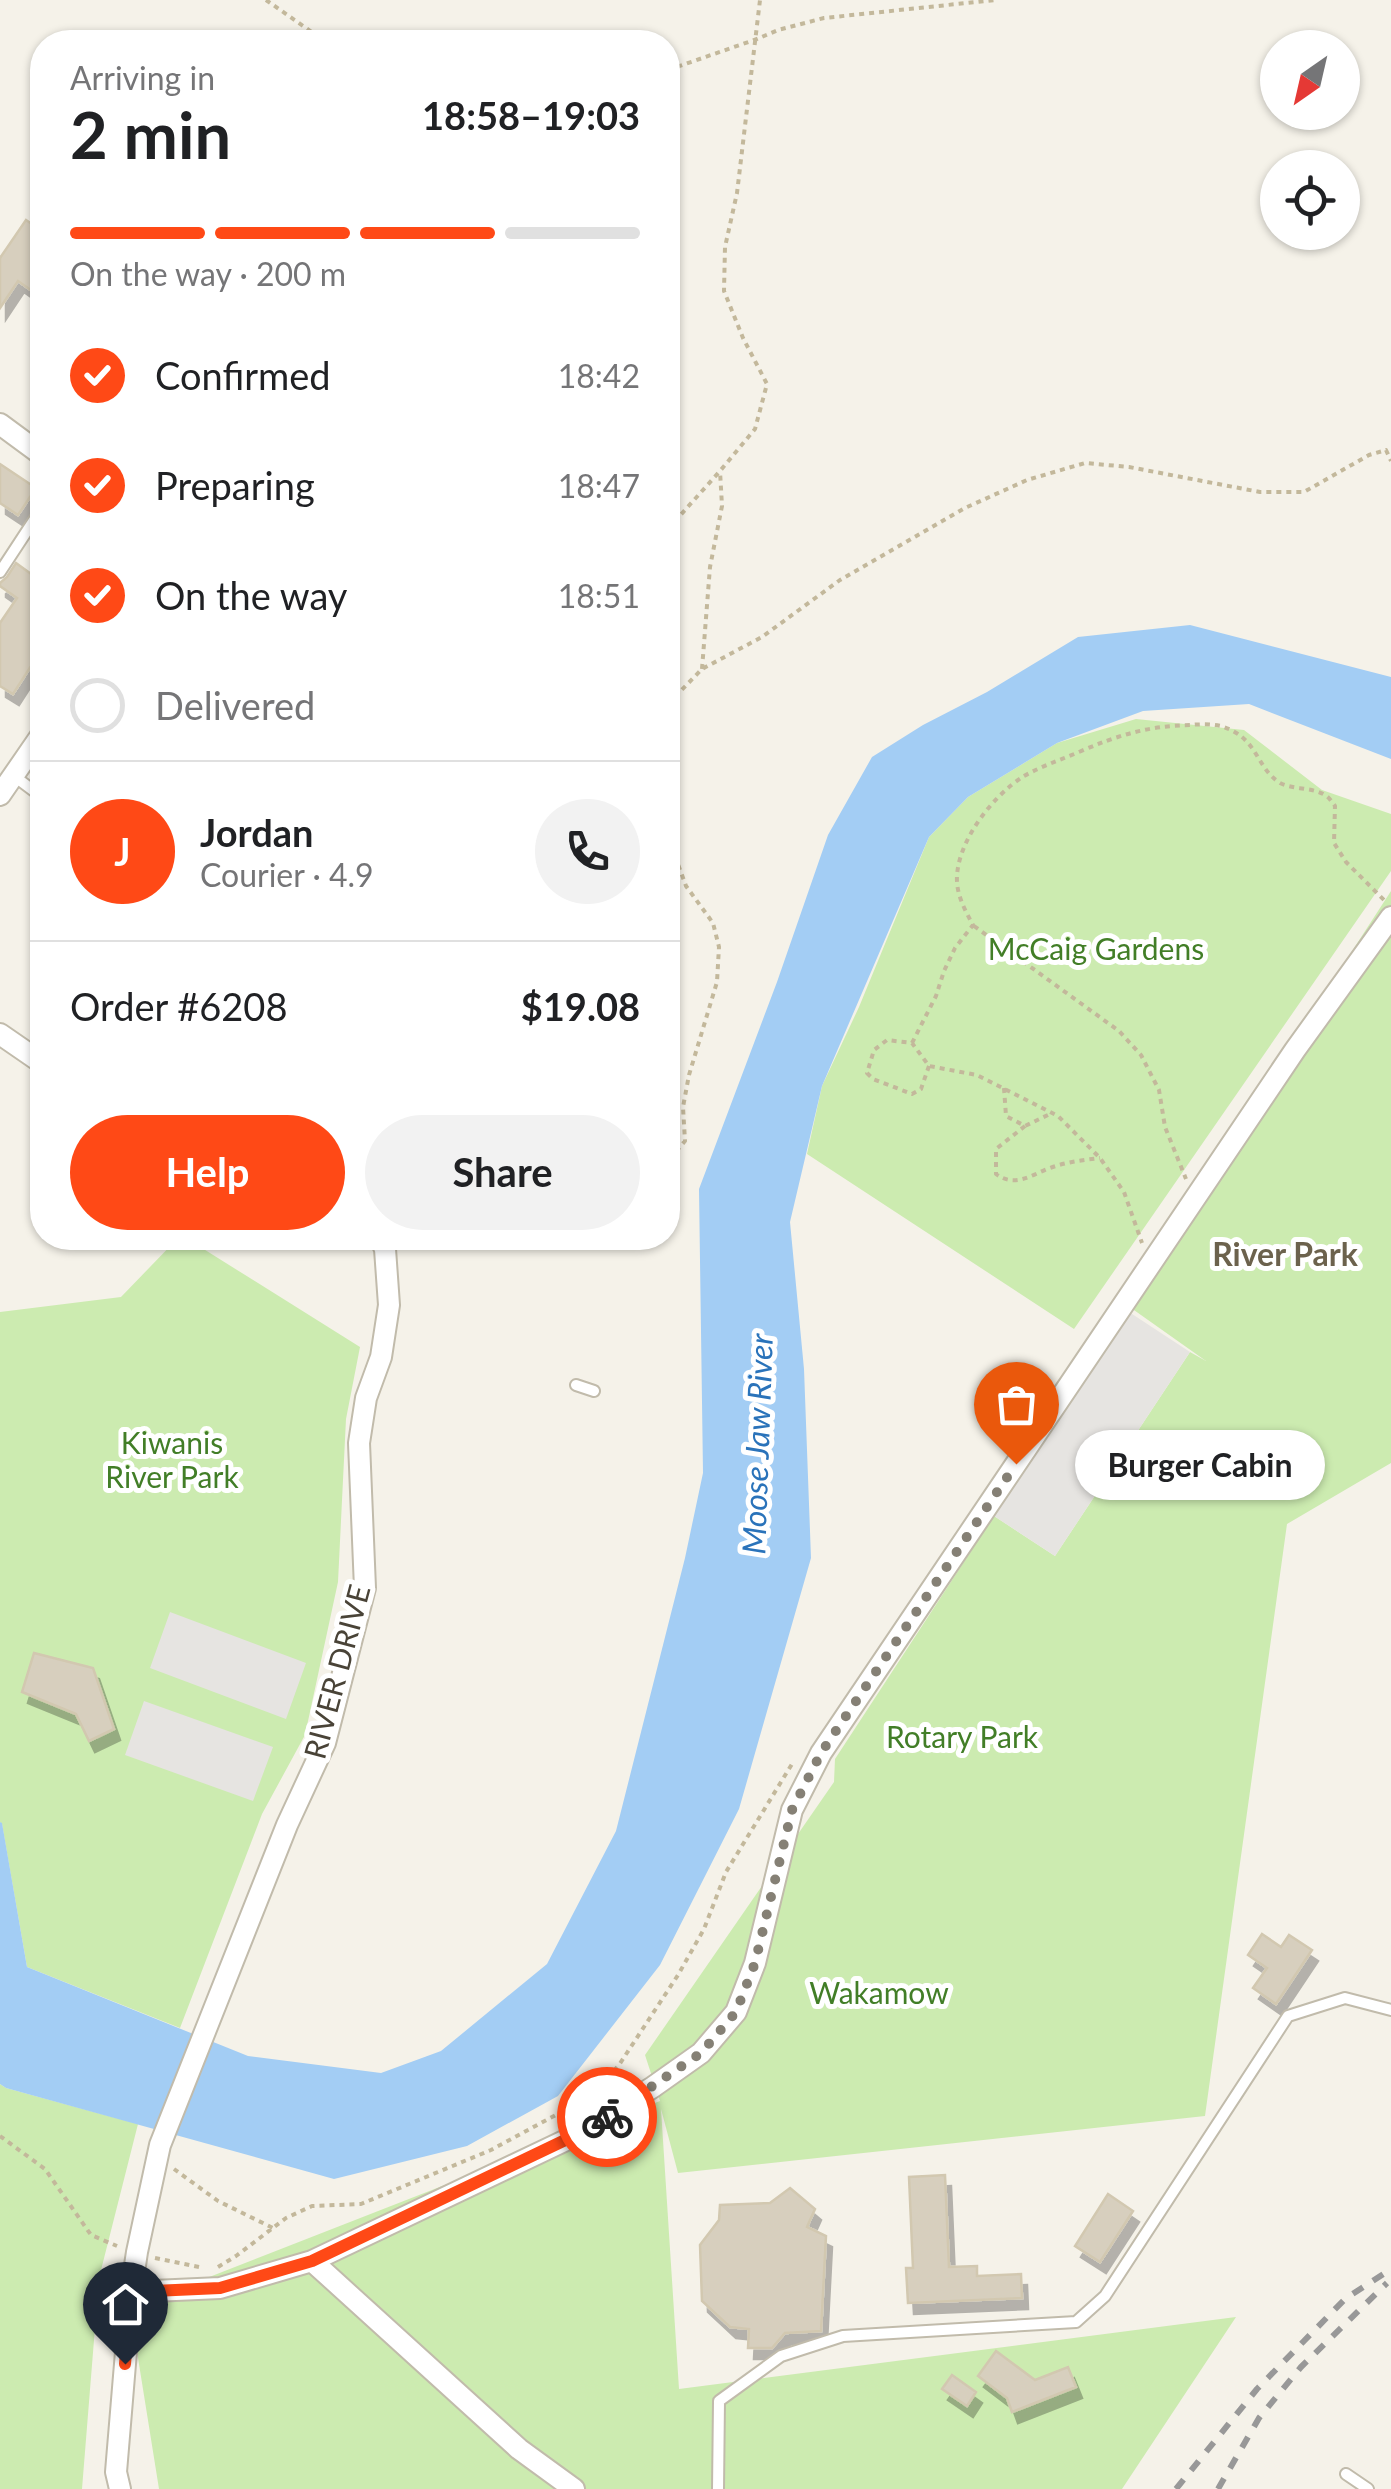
<!DOCTYPE html>
<html lang="en">
<head>
<meta charset="utf-8">
<style>
	body { margin:0; font-family:Lato,sans-serif; background:#f2f2f2; color:#202124; height:100vh; display:flex; flex-direction:column; font-size:38px; white-space:nowrap }
	* { box-sizing:border-box; margin:0 }
	p { font-size:32px; color:#757577 }
	.icon { flex:none; width:55px; height:55px; fill:none; stroke:currentColor; stroke-width:2; stroke-linecap:round; stroke-linejoin:round }
	.map { position:relative; flex:1; overflow:hidden }
	.panel { position:absolute; left:30px; top:30px; width:650px; height:1220px; display:flex; flex-direction:column; background:#fff; border-radius:40px; box-shadow:0 2px 8px #0004 }
	.panel>* { flex:none }
	.needle { width:65px; rotate:214deg }
	.controls { position:absolute; left:1260px; top:30px; display:grid; gap:20px }
	.controls a { display:grid; place-items:center; width:100px; height:100px; border-radius:50%; background:#fff; box-shadow:0 2px 8px #0004; font-size:50px }
	.pin { position:absolute; display:grid; place-items:center; width:85px; height:85px; color:#fff; margin:-102px -42px; border-radius:50% 50% 50% 0; rotate:-45deg; box-shadow:0 0 10px #0007 }
	.pin .icon { rotate:45deg }
	.courier { position:absolute; display:grid; place-items:center; width:100px; height:100px; margin:-50px; border:8px solid #ff4916; border-radius:50%; background:#fff; color:#222; box-shadow:0 2px 12px #0007 }
	.bubble { position:absolute; height:70px; border-radius:35px; background:#fff; box-shadow:0 2px 8px #0004; font-size:32px; font-weight:700; line-height:70px; text-align:center }
	.head em { font-style:normal; font-weight:700 }
	.head div { display:flex; flex-direction:column-reverse }
	.head { display:flex; align-items:center; justify-content:space-between; height:170px; padding:0 40px }
	h1 { font-size:65px; font-weight:700; line-height:75px }
	.bar { display:grid; grid-template-columns:repeat(4,1fr); gap:15px 10px; align-content:center; height:120px; padding:0 40px }
	.bar i { height:12px; border-radius:8px; background:#e0e0e0 }
	.bar .current { background:#ff4916 }
	.bar p { grid-column:span 4 }
	.line { display:flex; align-items:center; gap:25px; padding:0 40px; border-top:2px solid #e0e0e0 }
	.line div { flex:1 }
	.round { display:grid; place-items:center; flex:none; width:105px; height:105px; border-radius:52px; background:#f2f2f2 }
	ol { padding:0 40px; list-style:none }
	li { display:flex; align-items:center; gap:30px; height:110px }
	li p { margin-inline-start:auto }
	li .icon { padding:10px; border-radius:50%; background:#ff4916; color:#fff; stroke-width:4 }
	li:last-child { color:#757577 }
	li i { width:55px; height:55px; border:5px solid #e0e0e0; border-radius:50% }
	.action { display:flex; gap:20px; margin-top:auto; padding:20px 40px }
	.action a { flex:1; height:115px; border-radius:60px; background:#ff4916; color:#fff; font-size:40px; font-weight:700; line-height:115px; text-align:center }
	.action a+a { background:#f2f2f2; color:#202124 }
	.map>svg:first-child { display:block }
	.green { fill:#ccebb0 }
	.parking { fill:#e6e4e1 }
	.water { fill:#a3cdf4 }
	.building { fill:#d7cfbe; stroke:#d2c8b0; stroke-width:2.5; filter:url(#shadow) }
	.lines { fill:none; stroke-linecap:round; stroke-linejoin:round }
	.service-casing { stroke:#c1bbab; stroke-width:14 }
	.minor-casing { stroke:#c1bbab; stroke-width:24 }
	.path { stroke:#c3b89b; stroke-width:4; stroke-dasharray:5 5; stroke-linecap:butt }
	.service { stroke:#fff; stroke-width:10 }
	.minor { stroke:#fff; stroke-width:20 }
	.rail { stroke:#989898; stroke-width:6; stroke-dasharray:12 12; stroke-linecap:butt }
	.done { stroke:#858075; stroke-width:10; stroke-dasharray:0 18 }
	.route { stroke:#ff4916; stroke-width:12 }
	.labels { text-anchor:middle; stroke-width:10; stroke-linejoin:round; paint-order:stroke }
	.park-label { font-size:30px; fill:#427e27; stroke:#fff }
	.street-label { font-size:30px; fill:#494337; stroke:#fff }
	.neighbourhood-label { font-size:32px; font-weight:bold; fill:#6c624d; stroke:#fff }
	.water-label { font-size:32px; font-style:italic; fill:#2a73ba; stroke:#fff }
</style>
</head>
<body>
<div class="map">
<svg width="1391" height="2489" viewBox="0 0 1391 2489">
	<defs>
		<filter id="shadow"><feDropShadow dx="6" dy="11" stdDeviation="0" flood-color="#0004"/></filter>
	</defs>
	<rect width="100%" height="100%" fill="#f5f2e9"/>
	<path class="green" d="M1136,719L1244,730L1322,790L1391,814V871L1074,1329L807,1154L822,1086L859,1007L929,837L968,797L1057,743Z
		M1391,891V1463L1287,1524L1205,2116L678,2173L661,2109L679,2389L1236,2317L1122,2489H159L130,2308L660,2101L645,2055L834,1782L835,1759L994,1516L1055,1556L1190,1352L1206,1361L1124,1303Z
		M178,1238H186L360,1347L346,1419L338,1582L305,1735L262,1814L180,2028L27,1967L2,1824L0,1822V1312L121,1297Z
		M0,2084L6,2088L138,2124L99,2278L82,2489H0Z"/>
	<path class="parking" d="M1129,1312L1190,1352L1055,1556L994,1516Z
		M170,1612L306,1663L286,1719L150,1668Z
		M144,1701L273,1747L253,1801L125,1755Z"/>
	<path class="water" d="M1190,625L1391,677V759L1249,704L1143,711L1057,743L968,797L929,837L822,1086L790,1222L804,1369L811,1558L739,1809L660,1965L558,2096L467,2146L334,2179L6,2088L0,2084V1822L2,1823L27,1967L248,2056L381,2073L441,2051L547,1964L616,1831L685,1558L703,1473L699,1189L777,982L828,835L872,757L923,725L987,692L1078,637Z"/>
	<path class="building" d="M26,220L42,231V298L18,281L0,308V258Z
		M0,464L36,488L18,515L0,503Z
		M16,563L42,582V649L13,694L0,686V623L17,598L0,586V583L7,577Z
		M34,1653L93,1668L114,1729L89,1741L76,1714L22,1692Z
		M1262,1934L1281,1947L1289,1935L1312,1950L1276,2004L1253,1988L1267,1968L1248,1955Z
		M945,2175L949,2267L977,2266V2276L1021,2274L1022,2298L908,2303L906,2268H913L909,2177Z
		M790,2188L815,2209L807,2227L826,2236L821,2331L785,2333L772,2348H748L749,2329L730,2327L702,2301L700,2245L719,2220L720,2205L770,2203Z
		M1108,2194L1133,2211L1100,2262L1075,2246Z
		M996,2351L1035,2380L1068,2367L1076,2387L1012,2412L1007,2398L978,2376Z
		M952,2375L976,2392L967,2406L942,2389Z"/>
	<g class="lines">
		<g class="service-casing">
			<path id="service" d="M0,572L42,508
				M14,776L42,797
				M576,1385L594,1391
				M1346,2474L1368,2489
				M718,2489L719,2401L781,2356L843,2336L1076,2322L1105,2296L1288,2016L1345,1998L1391,2010"/>
		</g>
		<g class="minor-casing">
			<path id="minor" d="M0,424L42,455
				M0,795L42,734
				M0,1034L42,1063
				M312,2261L519,2449L574,2489
				M131,2292L220,2288L312,2261L583,2132L653,2087L701,2053L736,2012L755,1963L792,1810L821,1753L1295,1050L1391,917
				M120,2489L116,2472L131,2292L137,2252L160,2145L287,1825L325,1743L365,1588L359,1443L366,1398L381,1357L389,1305L385,1249L380,1238"/>
		</g>
		<path class="path" d="M266,0L326,42
			M668,70L757,39L778,30L824,18L995,0
			M668,529L720,471L755,429L767,384L743,338L724,291L725,247L737,193L760,0
			M702,669L710,567L722,506L720,471
			M668,704L702,669L762,637L840,580L965,508L1027,480L1085,463L1129,467L1260,492H1304L1369,455L1386,450L1391,461
			M668,837L686,886L713,923L719,947L717,982L689,1075L683,1107L685,1141L672,1156L668,1166
			M974,926L1119,1031L1141,1055L1159,1090L1165,1127L1186,1179
			M912,1043L936,996L944,971L955,948L973,925C966,912 958,898 957,882C955,844 992,796 1024,776C1042,766 1060,760 1079,752C1118,735 1148,726 1190,725C1200,724 1211,724 1221,726C1259,738 1255,767 1280,783C1294,790 1312,787 1325,795C1329,797 1332,802 1335,806L1334,843L1346,862L1384,900
			M929,1066L921,1089L912,1094L873,1079L867,1073L874,1050L887,1040L912,1043L929,1066L977,1075L1058,1116L1100,1158L1124,1192L1142,1243
			M1004,1088L1006,1116L1025,1126L1052,1113
			M1025,1126L996,1149V1174C1015,1188 1031,1175 1050,1168C1066,1162 1083,1160 1100,1158
			M0,2136L45,2169L91,2235L117,2246
			M174,2169L218,2201L273,2228
			M155,2258L199,2267
			M218,2267L236,2256L286,2218L312,2206L361,2204L491,2150L591,2096L619,2065L678,1975L704,1929L726,1872L792,1764"/>
		<use href="#service" class="service"/>
		<use href="#minor" class="minor"/>
		<path class="rail" d="M1176,2489L1257,2389L1345,2299L1391,2269
			M1218,2489L1259,2418L1301,2367L1387,2283"/>
	</g>
	<g class="lines">
		<path class="done" d="M607,2117L701,2053L736,2012L755,1963L792,1810L821,1753L1016,1464"/>
		<path class="route" d="M125,2364L131,2292L220,2288L312,2261L582,2132L607,2117"/>
	</g>
	<g class="labels">
		<g class="park-label">
			<text x="1096" y="960">McCaig Gardens</text>
			<text x="172" y="1454">Kiwanis<tspan x="172" dy="34">River Park</tspan></text>
			<text x="962" y="1748">Rotary Park</text>
			<text x="879" y="2004">Wakamow</text>
		</g>
		<g class="street-label">
			<text transform="translate(338 1672) rotate(-75)" y="10">RIVER DRIVE</text>
		</g>
		<g class="neighbourhood-label">
			<text x="1285" y="1266">River Park</text>
		</g>
		<g class="water-label">
			<text transform="translate(758 1444) rotate(-88)" y="11">Moose Jaw River</text>
		</g>
	</g>
</svg>
<div class="controls">
<a><svg class="needle" viewBox="-14 -14 28 28"><path d="M0-13l5 13h-10z" fill="#e53935"/><path d="M0 13l5-13h-10z" fill="#757577"/></svg></a>
<a><svg class="icon" aria-label="locate" viewBox="0 0 24 24"><circle cx="12" cy="12" r="6"/><path d="M12 2v4M12 18v4M2 12h4M18 12h4"/></svg></a>
</div>
<div class="pin" style="left:1016px;top:1464px;background:#ea580c"><svg class="icon" aria-label="bag" viewBox="0 0 24 24"><path d="M5 8h14l-1 12H6zM9 8a3 3 0 0 1 6 0"/></svg></div>
<div class="pin" style="left:125px;top:2364px;background:#1f2937"><svg class="icon" aria-label="home" viewBox="0 0 24 24"><path d="M3 11l9-7 9 7M6 9v11h12V9"/></svg></div>
<div class="courier" style="left:607px;top:2117px"><svg class="icon" aria-label="bike" viewBox="0 0 24 24"><circle cx="6" cy="16" r="4"/><circle cx="18" cy="16" r="4"/><path d="M6 16l4-8h5l3 8M10 8l3 8H6M13 5h3"/></svg></div>
<div class="bubble" style="left:1075px;top:1430px;width:250px">Burger Cabin</div>
<section class="panel">
<div class="head"><div><h1>2 min</h1><p>Arriving in</p></div><em>18:58–19:03</em></div>
<div class="bar"><i class="current"></i><i class="current"></i><i class="current"></i><i></i><p>On the way · 200 m</p></div>
<ol>
<li><svg class="icon" aria-label="check" viewBox="0 0 24 24"><path d="M5 12l5 5 9-10"/></svg>Confirmed<p>18:42</p></li>
<li><svg class="icon" aria-label="check" viewBox="0 0 24 24"><path d="M5 12l5 5 9-10"/></svg>Preparing<p>18:47</p></li>
<li><svg class="icon" aria-label="check" viewBox="0 0 24 24"><path d="M5 12l5 5 9-10"/></svg>On the way<p>18:51</p></li>
<li><i></i>Delivered</li>
</ol>
<div class="line" style="height:180px"><b class="round" style="background:#ff4916;color:#fff">J</b><div><b>Jordan</b><p>Courier · 4.9</p></div><a class="round"><svg class="icon" aria-label="phone" viewBox="0 0 24 24"><path d="M5 4h4l2 5-3 2q2 4 5 5l2-3 5 2v4C11 20 4 13 5 4z"/></svg></a></div>
<div class="line" style="height:130px"><div>Order #6208</div><b>$19.08</b></div>
<div class="action"><a>Help</a><a>Share</a></div>
</section>
</div>
</body>
</html>
